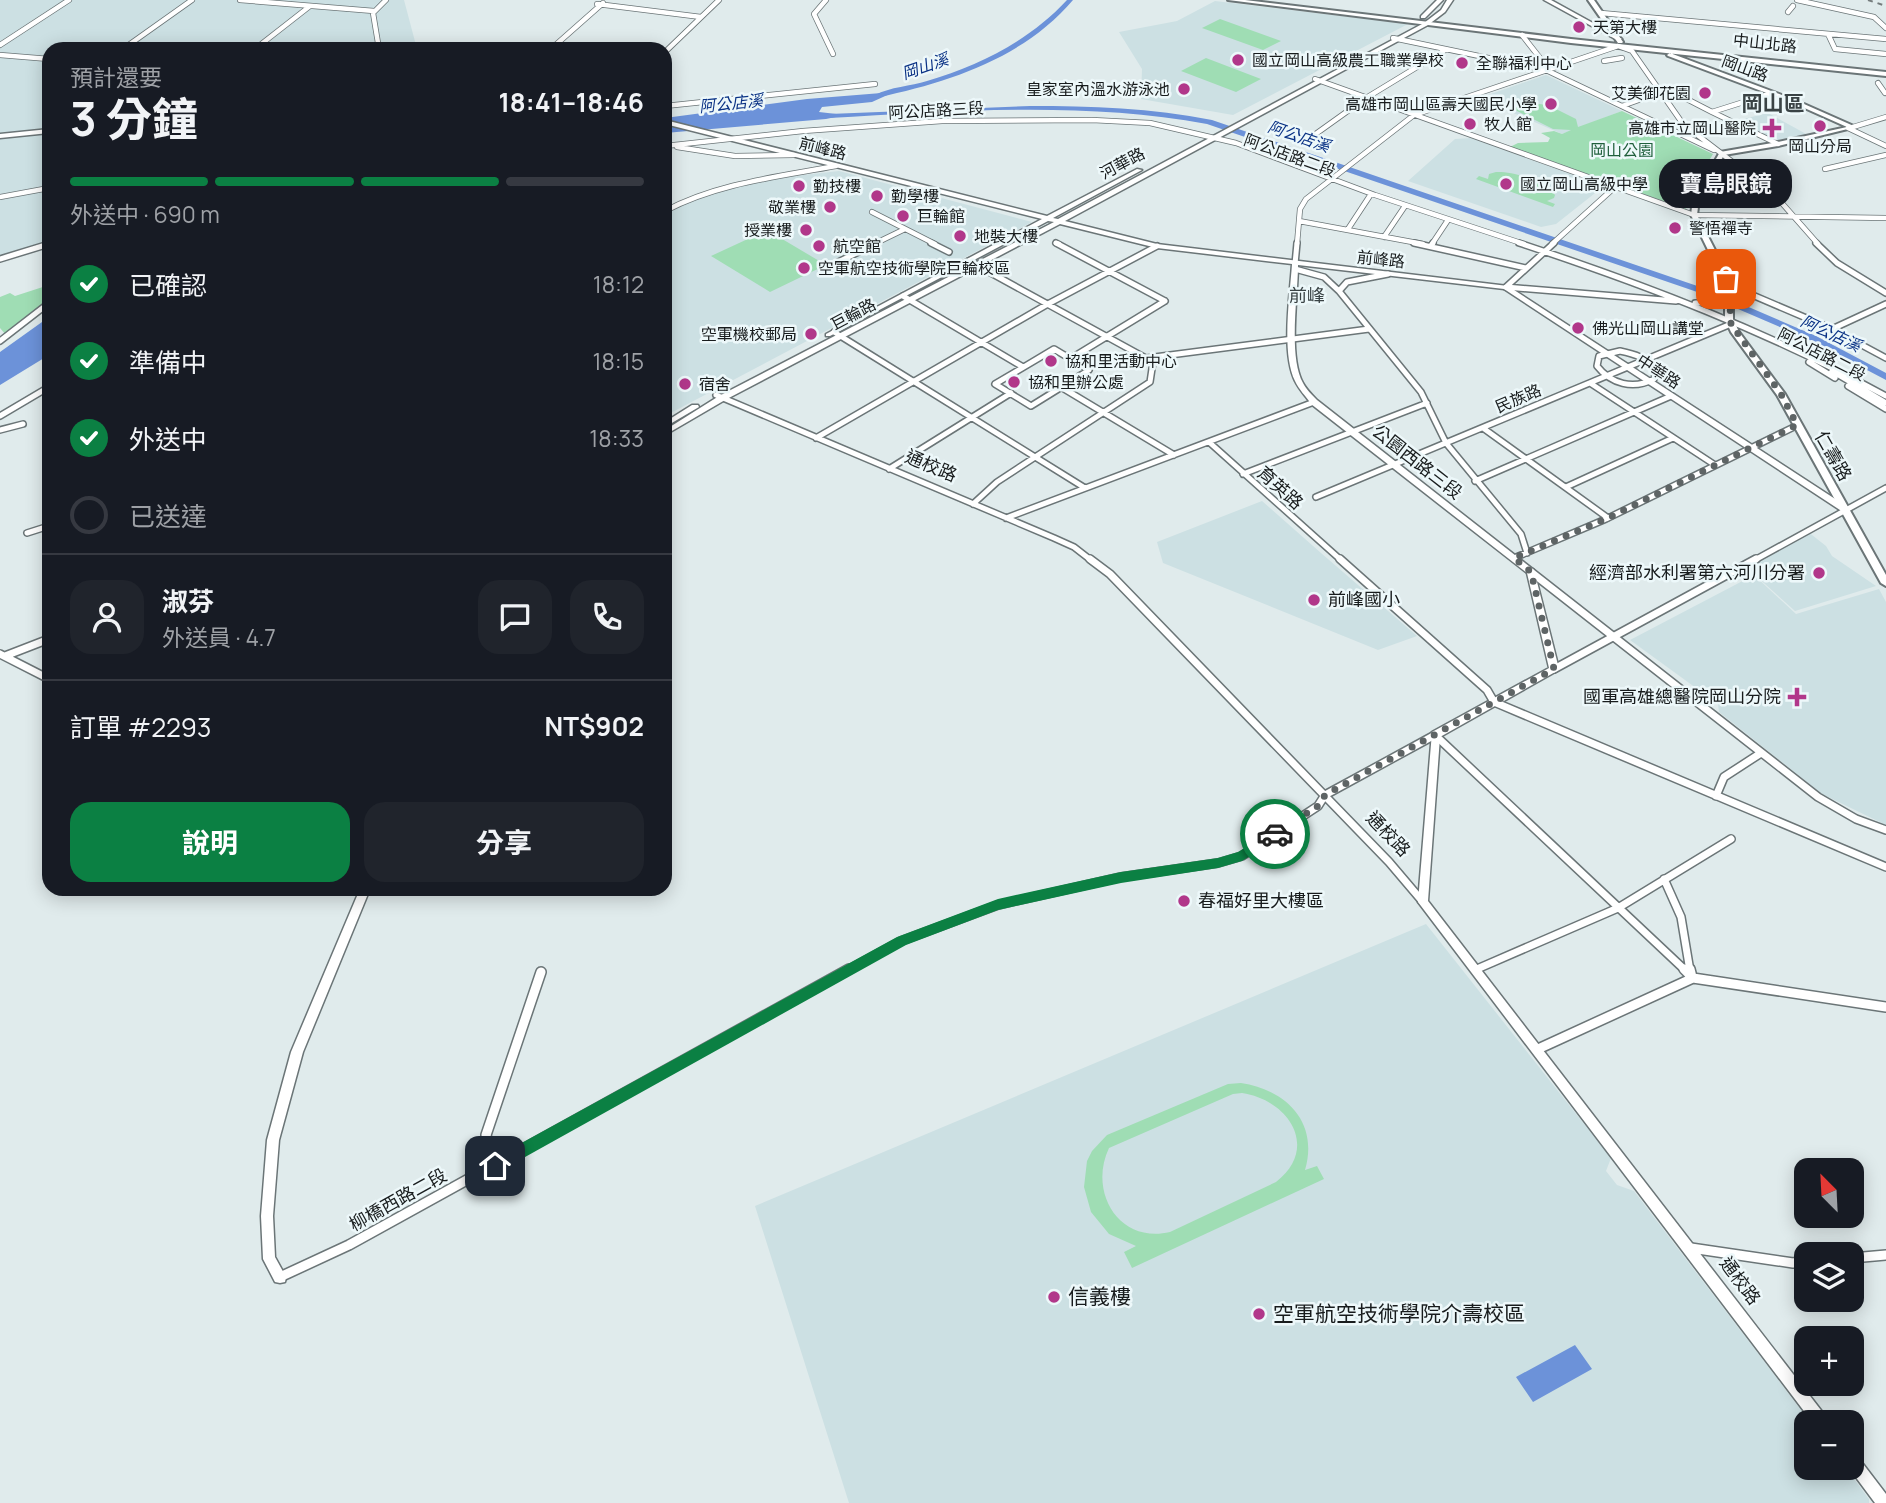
<!DOCTYPE html>
<html lang="zh-TW">
<head>
<meta charset="utf-8">
<style>
	body { margin:0; font-family:Manrope,"Noto Sans TC",sans-serif; background:#20242c; color:#f1f3f6; height:100vh; display:flex; flex-direction:column; font-size:26px; white-space:nowrap }
	* { box-sizing:border-box; margin:0 }
	p { font-size:23px; color:#9ea1a6 }
	.icon { flex:none; width:38px; height:38px; fill:none; stroke:currentColor; stroke-width:2; stroke-linecap:round; stroke-linejoin:round }
	.map { position:relative; flex:1; overflow:hidden }
	.panel { position:absolute; left:42px; top:42px; width:630px; height:854px; display:flex; flex-direction:column; background:#171b24; border-radius:21px; box-shadow:0 4px 18px #0003 }
	.panel>* { flex:none }
	.needle { width:46px; rotate:336deg }
	.tools { position:absolute; left:1794px; top:1158px; display:grid; gap:14px }
	.tools a { display:grid; place-items:center; width:70px; height:70px; border-radius:14px; background:#171b24; box-shadow:0 4px 18px #0003; font-size:35px }
	.pin { position:absolute; display:grid; place-items:center; width:60px; height:60px; color:#fff; margin:-30px; border-radius:14px; box-shadow:0 4px 10px #0006 }
	.courier { position:absolute; display:grid; place-items:center; width:70px; height:70px; margin:-35px; border:5px solid #0b8043; border-radius:50%; background:#fff; color:#222; box-shadow:0 2px 9px #0007 }
	.bubble { position:absolute; height:49px; border-radius:21px; background:#171b24; box-shadow:0 4px 18px #0003; font-size:23px; font-weight:700; line-height:49px; text-align:center }
	.overview em { font-style:normal; font-weight:700 }
	.overview div { display:flex; flex-direction:column-reverse }
	.overview { display:flex; align-items:center; justify-content:space-between; height:119px; padding:0 28px }
	h1 { font-size:46px; font-weight:700; line-height:52px }
	.bar { display:grid; grid-template-columns:repeat(4,1fr); gap:10px 7px; align-content:center; height:84px; padding:0 28px }
	.bar i { height:9px; border-radius:5px; background:#363941 }
	.bar .active { background:#0b8043 }
	.bar p { grid-column:span 4 }
	.line { display:flex; align-items:center; gap:18px; padding:0 28px; border-top:2px solid #363941 }
	.line div { flex:1 }
	.round { display:grid; place-items:center; flex:none; width:74px; height:74px; border-radius:21px; background:#20242c }
	ol { padding:0 28px; list-style:none }
	li { display:flex; align-items:center; gap:21px; height:77px }
	li p { margin-inline-start:auto }
	li .icon { padding:7px; border-radius:50%; background:#0b8043; color:#fff; stroke-width:4 }
	li:last-child { color:#9ea1a6 }
	li i { width:38px; height:38px; border:4px solid #363941; border-radius:50% }
	.cta { display:flex; gap:14px; margin-top:auto; padding:14px 28px }
	.cta a { flex:1; height:80px; border-radius:21px; background:#0b8043; color:#fff; font-size:28px; font-weight:700; line-height:80px; text-align:center }
	.cta a+a { background:#20242c; color:#f1f3f6 }
	.map>svg:first-child { display:block }
	.built { fill:#cce0e3 }
	.green { fill:#9fddb4; fill-rule:evenodd }
	.water { fill:#6c92d9 }
	.lines { fill:none; stroke-linecap:round; stroke-linejoin:round }
	.river { fill:#6c92d9; fill-rule:evenodd }
	.street-far3-casing { stroke:#6b7577; stroke-width:6 }
	.street-far2-casing { stroke:#6b7577; stroke-width:8 }
	.street-far1-casing { stroke:#6b7577; stroke-width:10 }
	.street-casing { stroke:#6b7577; stroke-width:12 }
	.secondary-casing { stroke:#6b7577; stroke-width:3 }
	.primary-casing { stroke:#6b7577; stroke-width:4 }
	.street-far3 { stroke:#fff; stroke-width:4.5 }
	.street-far2 { stroke:#fff; stroke-width:5 }
	.street-far1 { stroke:#fff; stroke-width:7 }
	.street { stroke:#fff; stroke-width:9 }
	.secondary { fill:#fff; fill-rule:evenodd }
	.primary { fill:#fff; fill-rule:evenodd }
	.rail { stroke:#757c7d; stroke-width:2; stroke-dasharray:5 5; stroke-linecap:butt }
	.route { fill:#0b8043 }
	.done { stroke:#5e6465; stroke-width:7; stroke-dasharray:0 12.6 }
	.poi-dot { fill:#b1378a; stroke:#edf8fa; stroke-width:2.5 }
	.labels { text-anchor:middle; stroke-width:5; stroke-linejoin:round; paint-order:stroke }
	.far-poi-label { font-size:16px; fill:#181c1d; stroke:#edf8fa; text-anchor:start }
	.far-street-label { font-size:16px; fill:#181c1d; stroke:#edf8fa }
	.far-water-label { font-size:16px; font-style:italic; fill:#0a3285; stroke:#edf8fa }
	.far-park-label { font-size:16px; fill:#205f3c; stroke:#edf8fa }
	.far-quarter-label { font-size:18px; fill:#3a4345; stroke:#edf8fa }
	.street-label { font-size:18px; fill:#181c1d; stroke:#edf8fa }
	.poi-label { font-size:18px; fill:#181c1d; stroke:#edf8fa; text-anchor:end }
	.far-district-label { font-size:21px; font-weight:bold; fill:#3a4345; stroke:#edf8fa }
	.near-poi-label { font-size:21px; fill:#181c1d; stroke:#edf8fa; text-anchor:start }
</style>
</head>
<body>
<div class="map">
<svg width="1886" height="1503" viewBox="0 0 1886 1503">
	<rect width="100%" height="100%" fill="#e0ebec"/>
	<path class="built" d="M0,0H404L417,49H49V245L0,262Z
		M1215,1L1408,24L1233,115L1141,99L1142,69L1119,32L1177,21Z
		M1546,75L1622,111L1562,134L1479,98Z
		M1768,113L1808,135L1777,142L1739,120Z
		M1471,138L1604,186L1556,224L1541,227L1408,181L1455,139Z
		M839,171L1032,222L665,416V215L700,196L777,178Z
		M1262,501L1321,553L1417,636L1378,650L1163,563L1157,542Z
		M1807,531L1826,546L1832,556L1876,586L1795,611L1744,565Z
		M1754,575L1796,614L1879,589L1886,602V825L1822,794L1719,712L1718,704L1630,640Z
		M1426,924L1611,1158L1606,1171L1617,1185L1634,1191L1811,1423H1806V1468H1846L1869,1499V1503H849L755,1206Z"/>
	<path class="green" d="M1220,19L1281,41L1263,50L1202,28Z
		M1206,58L1261,79L1236,92L1181,71Z
		M1531,103L1548,105L1576,119L1578,127L1622,111L1713,154L1687,197L1686,209L1510,147L1518,143L1548,142L1550,138L1541,133L1554,131L1562,134L1571,130L1553,129L1507,106L1512,104L1522,109Z
		M1496,172C1512,171 1546,181 1555,195L1554,198L1547,201L1555,204L1553,207L1476,179L1479,176L1488,179L1489,174Z
		M767,230L826,265L770,292L711,256Z
		M49,285V302L6,335L0,328V297L10,293L15,296Z
		M1241,1083C1286,1090 1319,1122 1305,1170L1317,1166L1324,1179L1132,1268L1124,1252L1136,1246L1109,1234L1091,1212L1084,1187L1087,1161L1092,1151L1107,1135L1228,1084ZM1242,1093C1289,1100 1320,1148 1276,1182L1170,1232C1119,1244 1088,1192 1109,1148L1233,1094Z"/>
	<path class="water" d="M894,92L872,102L822,107L819,112L845,115L826,119L665,133V118L807,99Z
		M49,317V355L0,385V352Z
		M1575,1345L1592,1369L1533,1402L1516,1377Z"/>
	<g class="lines">
		<path class="river" d="M1067,0H1073C1025,57 950,82 879,97L875,95C890,87 911,86 927,81C980,65 1029,41 1067,0Z
			M1030,106C1091,106 1152,108 1212,120L1709,290L1816,336L1886,373V380L1810,340L1703,294L1207,124C1083,101 954,111 829,118L825,116L829,114Z"/>
		<g class="street-far3-casing">
			<path id="street-far3" d="M240,0L374,11
				M826,0L814,14L833,54
				M1797,0L1874,17L1886,28
				M597,4L701,17
				M1788,12L1793,6
				M1601,13L1886,39
				M1828,34L1835,49L1886,54
				M1522,35L1540,58
				M1393,38L1546,70L1714,150
				M0,45L69,0
				M123,49L192,0
				M255,49L310,6
				M379,49L373,13L386,0
				M551,49L603,3
				M665,52L719,0
				M0,55L49,59
				M1604,61L1622,58
				M1315,79L1694,215L1886,218
				M1878,83L1885,93
				M1769,94L1712,112L1778,144
				M1679,95L1712,112
				M665,106L875,84
				M1622,106L1661,92
				M1853,127L1886,117
				M1848,128L1886,146
				M1303,143L1366,98L1445,50
				M665,146L803,131L942,121L1092,120L1150,123L1236,143L1375,195L1524,244
				M677,147L735,156L794,155
				M1825,169L1886,155
				M0,197L49,188
				M665,211C718,183 777,177 836,166
				M872,212L935,244
				M1299,221L1423,244
				M1348,229L1371,194
				M1384,237L1405,206
				M1056,243L1059,244
				M874,244L905,229
				M1297,244L1300,209L1306,199L1414,115L1618,46L1632,51L1683,124L1773,193L1818,244
				M1432,244L1448,220
				M1552,244L1615,187"/>
		</g>
		<g class="street-far2-casing">
			<path id="street-far2" d="M931,243L949,252
				M1056,243L1165,301
				M1414,243L1526,268
				M1519,243C1646,285 1769,332 1886,396
				M1816,243L1837,263L1886,293
				M1431,246L1433,243
				M0,259L49,244
				M969,261L1153,362L1150,382L997,482L973,504
				M1295,264L1297,243
				M832,265L877,243
				M1295,269L1324,277L1339,291
				M1388,274L1347,282L1339,291L1421,392L1446,443L1521,534L1527,553
				M1729,285L1832,329L1886,358
				M1506,287L1676,301
				M1506,287L1554,243
				M903,296L1023,367
				M1695,303L1729,302
				M1832,329L1886,304
				M834,332L1085,488
				M0,341L49,303
				M1054,349L1089,370L1031,406L995,384Z
				M1620,351C1635,354 1647,358 1656,370L1654,379C1633,390 1611,384 1597,366L1599,356Z
				M1147,358L1369,329
				M1070,359L1165,301
				M1809,362L1835,378
				M1832,371L1886,403
				M1590,383L1715,465
				M1848,386L1886,409
				M1061,387L1174,455
				M716,395L1054,538L1074,547L1092,561
				M0,416L49,387
				M1483,428L1608,518
				M0,430L23,424
				M816,438L1046,305L1157,246
				M1209,442L1342,561
				M889,469L1011,393
				M1243,474L1427,403
				M1475,481L1671,396
				M1566,487L1673,438
				M1316,497L1731,324
				M1006,518L1314,402
				M27,533L49,526
				M1514,558L1606,519L1798,425
				M1753,561L1886,488"/>
		</g>
		<g class="street-far1-casing">
			<path id="street-far1" d="M1090,559L1110,574L1389,862L1423,902
				M1340,559L1487,690L1494,702L1886,867
				M1531,572L1818,797L1856,819L1886,830
				M0,654L49,679
				M5,656L49,639
				M1554,669L1756,559
				M1716,796L1724,777L1761,753
				M1664,879L1681,917L1690,971
				M1477,969L1618,908L1731,839
				M846,971L901,941L998,905L1121,877L1218,863L1242,856L1318,806L1325,795L1435,735L1686,971"/>
		</g>
		<g class="street-casing">
			<path id="street" d="M1684,969L1693,978
				M1690,969L1692,977
				M1538,1049L1693,978L1886,1007
				M494,1166L486,1135L541,972
				M1691,1248L1793,1263L1806,1261
				M1852,1258L1886,1255
				M280,1277L349,1245L849,969"/>
		</g>
		<g class="secondary-casing">
			<path id="secondary" d="M1437,0H1443L1425,18H1421V16Z
				M1447,0H1453L1445,12L1428,25L1065,221L1157,244L1508,286L1849,508V512H1843L1504,289L1298,265C1298,295 1288,356 1303,383C1306,389 1312,395 1317,400L1534,570L1559,669L1557,671L1440,737L1428,901L1827,1418L1829,1423H1813L1418,902L1432,732L1549,668L1527,573L1311,404C1306,396 1299,390 1295,381C1281,353 1290,295 1292,264L1157,248L1060,224L725,400L665,435V430L719,396L1054,222L1048,221L830,336H826V334L1042,219L665,124V120L1047,216L1137,169L1142,170L1053,218L1058,219L1424,23L1441,10Z
				M1544,0H1551L1622,39L1617,40Z
				M49,129V133L0,138V134Z
				M692,405H698L699,407L665,427V422Z
				M360,889H370L303,1052L279,1140L273,1216L275,1257L286,1277L285,1282L280,1283L275,1282L263,1259L261,1216L267,1140L291,1052Z
				M1852,1454L1857,1456L1886,1494V1503H1875L1849,1468H1852Z"/>
		</g>
		<g class="primary-casing">
			<path id="primary" d="M1228,0H1245L1571,39L1886,72V76L1571,43Z
				M1588,0H1594L1623,42L1622,43H1618Z
				M1670,53L1795,100L1856,127L1778,146L1724,155L1699,199L1697,215L1733,285V319L1739,332L1785,394L1886,575V586L1881,583L1777,395L1731,332L1725,319V285L1691,215L1693,199L1720,152L1778,142L1847,127L1791,102L1668,56L1667,55Z"/>
		</g>
		<use href="#street-far3" class="street-far3"/>
		<use href="#street-far2" class="street-far2"/>
		<use href="#street-far1" class="street-far1"/>
		<use href="#street" class="street"/>
		<use href="#secondary" class="secondary"/>
		<use href="#primary" class="primary"/>
		<path class="rail" d="M1868,0L1886,6"/>
	</g>
	<path class="route" d="M1275,829L1279,831V838L1242,861L1218,868L1121,883L998,910L906,945L500,1171H489L487,1166L489,1161L897,937L998,899L1121,872L1218,858L1238,852Z"/>
	<g class="lines">
		<path class="done" d="M1275,834L1318,806L1325,795L1554,669L1531,572L1514,558L1608,518L1797,425L1781,394L1731,324L1729,285L1726,279"/>
	</g>
	<g class="poi-dot">
		<circle cx="1579" cy="27" r="7"/>
		<circle cx="1238" cy="60" r="7"/>
		<circle cx="1462" cy="63" r="7"/>
		<circle cx="1184" cy="89" r="7"/>
		<circle cx="1705" cy="93" r="7"/>
		<circle cx="1551" cy="104" r="7"/>
		<circle cx="1470" cy="124" r="7"/>
		<circle cx="1820" cy="126" r="7"/>
		<path d="M1768.5 117.5h7v7h7v7h-7v7h-7v-7h-7v-7h7z"/>
		<circle cx="1506" cy="184" r="7"/>
		<circle cx="799" cy="186" r="7"/>
		<circle cx="877" cy="196" r="7"/>
		<circle cx="830" cy="207" r="7"/>
		<circle cx="903" cy="216" r="7"/>
		<circle cx="1675" cy="228" r="7"/>
		<circle cx="806" cy="230" r="7"/>
		<circle cx="960" cy="236" r="7"/>
		<circle cx="819" cy="246" r="7"/>
		<circle cx="804" cy="268" r="7"/>
		<circle cx="1578" cy="328" r="7"/>
		<circle cx="811" cy="334" r="7"/>
		<circle cx="1051" cy="361" r="7"/>
		<circle cx="1014" cy="382" r="7"/>
		<circle cx="685" cy="384" r="7"/>
		<circle cx="1819" cy="573" r="7"/>
		<circle cx="1314" cy="600" r="7"/>
		<path d="M1793.5 686.5h7v7h7v7h-7v7h-7v-7h-7v-7h7z"/>
		<circle cx="1184" cy="901" r="7"/>
		<circle cx="1054" cy="1297" r="7"/>
		<circle cx="1259" cy="1314" r="7"/>
	</g>
	<g class="labels">
		<g class="far-poi-label">
			<text x="1593" y="33">天第大樓</text>
			<text x="1252" y="66">國立岡山高級農工職業學校</text>
			<text x="1476" y="69">全聯福利中心</text>
			<text x="1170" y="95" text-anchor="end">皇家室內溫水游泳池</text>
			<text x="1691" y="99" text-anchor="end">艾美御花園</text>
			<text x="1537" y="110" text-anchor="end">高雄市岡山區壽天國民小學</text>
			<text x="1484" y="130">牧人館</text>
			<text x="1756" y="134" text-anchor="end">高雄市立岡山醫院</text>
			<text x="1820" y="152" text-anchor="middle">岡山分局</text>
			<text x="1520" y="190">國立岡山高級中學</text>
			<text x="813" y="192">勤技樓</text>
			<text x="891" y="202">勤學樓</text>
			<text x="816" y="213" text-anchor="end">敬業樓</text>
			<text x="917" y="222">巨輪館</text>
			<text x="1689" y="234">警悟禪寺</text>
			<text x="792" y="236" text-anchor="end">授業樓</text>
			<text x="974" y="242">地裝大樓</text>
			<text x="833" y="252">航空館</text>
			<text x="818" y="274">空軍航空技術學院巨輪校區</text>
			<text x="1592" y="334">佛光山岡山講堂</text>
			<text x="797" y="340" text-anchor="end">空軍機校郵局</text>
			<text x="1065" y="367">協和里活動中心</text>
			<text x="1028" y="388">協和里辦公處</text>
			<text x="699" y="390">宿舍</text>
		</g>
		<g class="far-street-label">
			<text transform="translate(1765 43) rotate(6)" y="6">中山北路</text>
			<text transform="translate(1745 68) rotate(20)" y="6">岡山路</text>
			<text transform="translate(936 110) rotate(-3)" y="6">阿公店路三段</text>
			<text transform="translate(823 148) rotate(14)" y="6">前峰路</text>
			<text transform="translate(1290 155) rotate(20)" y="6">阿公店路二段</text>
			<text transform="translate(1122 163) rotate(-28)" y="6">河華路</text>
			<text transform="translate(1381 259) rotate(6)" y="6">前峰路</text>
			<text transform="translate(853 314) rotate(-28)" y="6">巨輪路</text>
			<text transform="translate(1822 354) rotate(27)" y="6">阿公店路二段</text>
			<text transform="translate(1659 371) rotate(33)" y="6">中華路</text>
			<text transform="translate(1518 398) rotate(-23)" y="6">民族路</text>
		</g>
		<g class="far-water-label">
			<text transform="translate(925 66) rotate(-19)" y="6">岡山溪</text>
			<text transform="translate(731 103) rotate(-6)" y="6">阿公店溪</text>
			<text transform="translate(1299 136) rotate(19)" y="6">阿公店溪</text>
			<text transform="translate(1831 333) rotate(25)" y="6">阿公店溪</text>
		</g>
		<g class="far-park-label">
			<text x="1622" y="156">岡山公園</text>
		</g>
		<g class="far-quarter-label">
			<text x="1307" y="302">前峰</text>
		</g>
		<g class="street-label">
			<text transform="translate(1833 456) rotate(60)" y="6">仁壽路</text>
			<text transform="translate(1417 462) rotate(38)" y="6">公園西路三段</text>
			<text transform="translate(931 466) rotate(23)" y="6">通校路</text>
			<text transform="translate(1280 488) rotate(42)" y="6">育英路</text>
			<text transform="translate(1388 834) rotate(46)" y="6">通校路</text>
			<text transform="translate(398 1200) rotate(-29)" y="6">柳橋西路二段</text>
			<text transform="translate(1740 1281) rotate(53)" y="6">通校路</text>
		</g>
		<g class="poi-label">
			<text x="1805" y="579">經濟部水利署第六河川分署</text>
			<text x="1328" y="606" text-anchor="start">前峰國小</text>
			<text x="1781" y="703">國軍高雄總醫院岡山分院</text>
			<text x="1198" y="907" text-anchor="start">春福好里大樓區</text>
		</g>
		<g class="far-district-label">
			<text x="1773" y="111">岡山區</text>
		</g>
		<g class="near-poi-label">
			<text x="1068" y="1304">信義樓</text>
			<text x="1273" y="1321">空軍航空技術學院介壽校區</text>
		</g>
	</g>
</svg>
<div class="tools">
<a><svg class="needle" viewBox="-14 -14 28 28"><path d="M0-13l5 13h-10z" fill="#e53935"/><path d="M0 13l5-13h-10z" fill="#9ea1a6"/></svg></a>
<a><svg class="icon" aria-label="layers" viewBox="0 0 24 24"><path d="M12 4l9 5-9 5-9-5zM3 14l9 5 9-5"/></svg></a>
<a>+</a>
<a>−</a>
</div>
<div class="pin" style="left:1726px;top:279px;background:#ea580c"><svg class="icon" aria-label="bag" viewBox="0 0 24 24"><path d="M5 8h14l-1 12H6zM9 8a3 3 0 0 1 6 0"/></svg></div>
<div class="pin" style="left:495px;top:1166px;background:#1f2937"><svg class="icon" aria-label="home" viewBox="0 0 24 24"><path d="M3 11l9-7 9 7M6 9v11h12V9"/></svg></div>
<div class="courier" style="left:1275px;top:834px"><svg class="icon" aria-label="car" viewBox="0 0 24 24"><path d="M5 17H2v-5l4-1 3-4h7l3 4 3 1v5h-3M9 17h6M6 11h13"/><circle cx="7" cy="17" r="2"/><circle cx="17" cy="17" r="2"/></svg></div>
<div class="bubble" style="left:1659px;top:159px;width:133px">寶島眼鏡</div>
<section class="panel">
<div class="overview"><div><h1>3 分鐘</h1><p>預計還要</p></div><em>18:41–18:46</em></div>
<div class="bar"><i class="active"></i><i class="active"></i><i class="active"></i><i></i><p>外送中 · 690 m</p></div>
<ol>
<li><svg class="icon" aria-label="check" viewBox="0 0 24 24"><path d="M5 12l5 5 9-10"/></svg>已確認<p>18:12</p></li>
<li><svg class="icon" aria-label="check" viewBox="0 0 24 24"><path d="M5 12l5 5 9-10"/></svg>準備中<p>18:15</p></li>
<li><svg class="icon" aria-label="check" viewBox="0 0 24 24"><path d="M5 12l5 5 9-10"/></svg>外送中<p>18:33</p></li>
<li><i></i>已送達</li>
</ol>
<div class="line" style="height:126px"><a class="round"><svg class="icon" aria-label="person" viewBox="0 0 24 24"><circle cx="12" cy="8" r="4"/><path d="M4 21q1-7 8-7t8 7"/></svg></a><div><b>淑芬</b><p>外送員 · 4.7</p></div><a class="round"><svg class="icon" aria-label="chat" viewBox="0 0 24 24"><path d="M4 5h16v11H9l-5 4z"/></svg></a><a class="round"><svg class="icon" aria-label="phone" viewBox="0 0 24 24"><path d="M5 4h4l2 5-3 2q2 4 5 5l2-3 5 2v4C11 20 4 13 5 4z"/></svg></a></div>
<div class="line" style="height:91px"><div>訂單 #2293</div><b>NT$902</b></div>
<div class="cta"><a>說明</a><a>分享</a></div>
</section>
</div>
</body>
</html>
